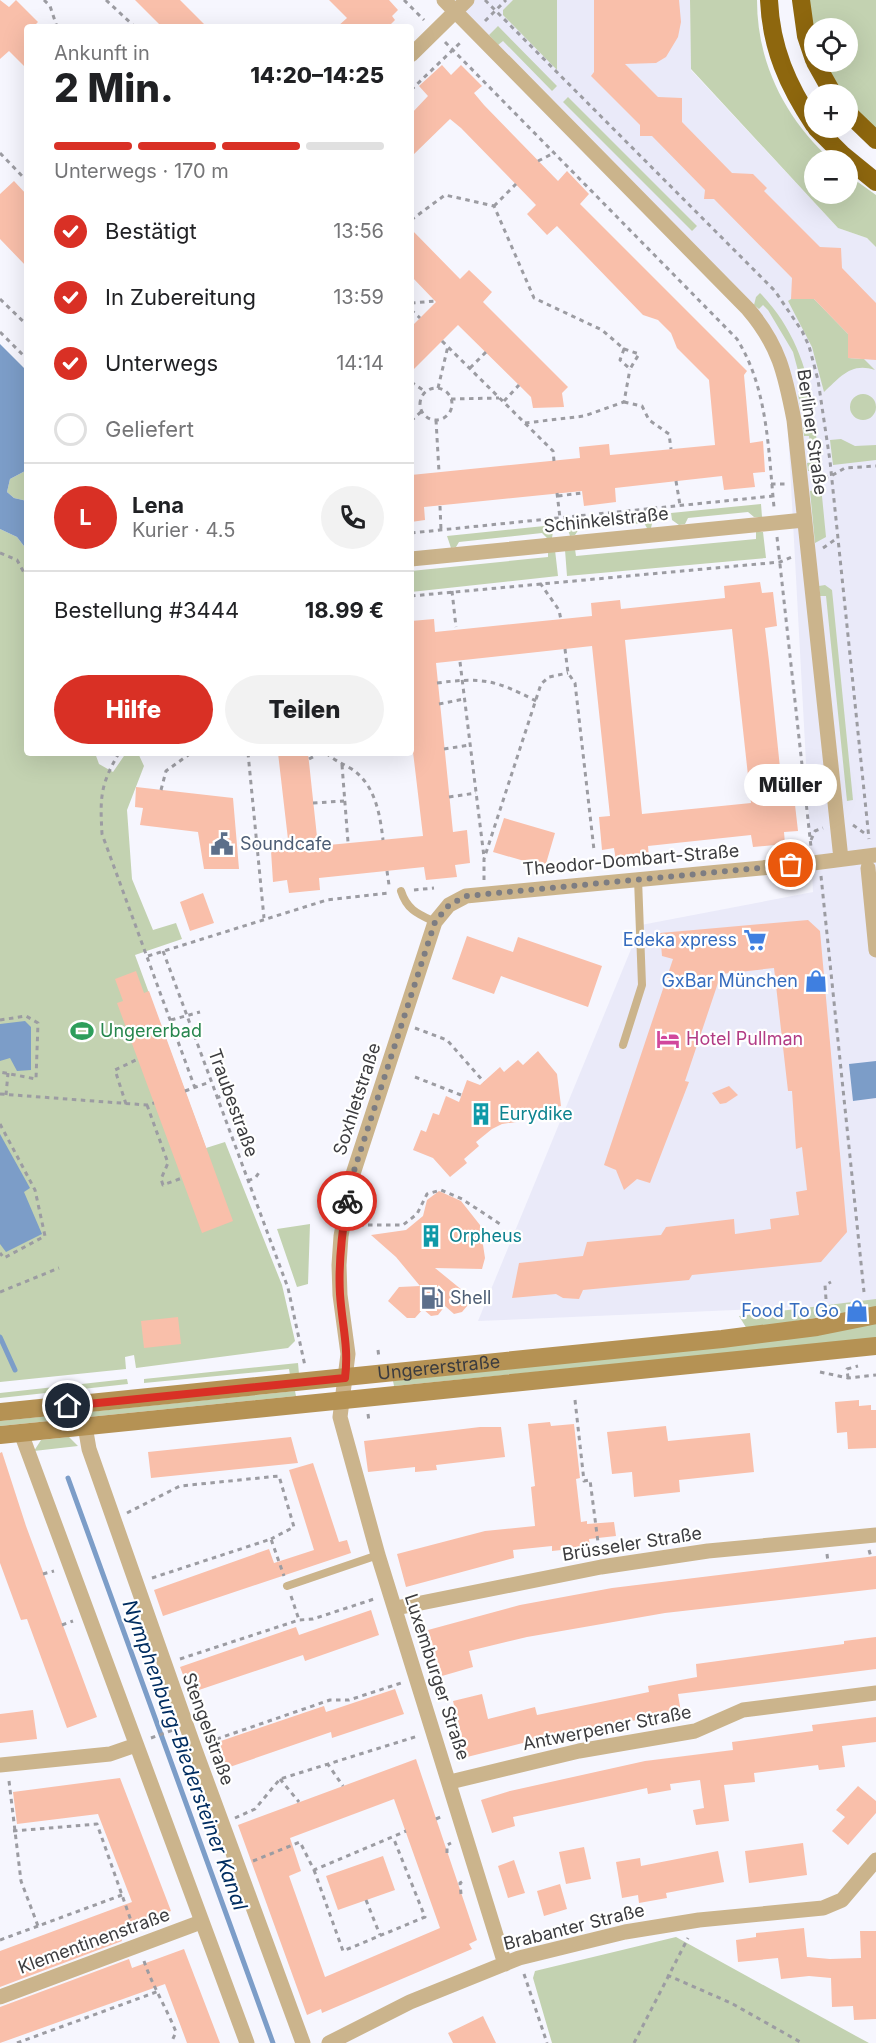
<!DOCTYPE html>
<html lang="de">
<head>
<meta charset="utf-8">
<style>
	body { margin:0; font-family:Inter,sans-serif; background:#f2f2f2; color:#202124; height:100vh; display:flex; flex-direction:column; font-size:22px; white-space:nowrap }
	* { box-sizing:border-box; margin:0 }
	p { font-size:20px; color:#757577 }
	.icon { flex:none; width:33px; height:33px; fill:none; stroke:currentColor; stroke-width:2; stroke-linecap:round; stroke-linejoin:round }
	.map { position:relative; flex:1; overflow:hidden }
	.drawer { position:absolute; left:24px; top:24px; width:390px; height:732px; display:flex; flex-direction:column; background:#fff; border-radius:6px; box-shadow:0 6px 24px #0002 }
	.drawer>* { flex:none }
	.tools { position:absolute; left:804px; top:18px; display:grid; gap:12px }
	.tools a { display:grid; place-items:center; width:54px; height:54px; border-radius:50%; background:#fff; box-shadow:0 6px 24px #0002; font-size:30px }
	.pin { position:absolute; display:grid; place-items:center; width:51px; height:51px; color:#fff; margin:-26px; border:3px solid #fff; border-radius:50%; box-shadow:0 2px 6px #0007 }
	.courier { position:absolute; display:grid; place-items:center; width:60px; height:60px; margin:-30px; border:4px solid #d93025; border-radius:50%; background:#fff; color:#222; box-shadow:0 2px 8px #0007 }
	.bubble { position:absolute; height:42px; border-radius:21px; background:#fff; box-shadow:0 6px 24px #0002; font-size:20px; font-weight:800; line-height:42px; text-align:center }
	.head em { font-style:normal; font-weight:800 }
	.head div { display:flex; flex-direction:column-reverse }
	.head { display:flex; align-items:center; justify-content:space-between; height:102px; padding:0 30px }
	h1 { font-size:39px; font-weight:800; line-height:45px }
	.bar { display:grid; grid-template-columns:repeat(4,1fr); gap:9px 6px; align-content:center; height:72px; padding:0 30px }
	.bar i { height:8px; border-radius:4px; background:#e0e0e0 }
	.bar .on { background:#d93025 }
	.bar p { grid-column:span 4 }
	.line { display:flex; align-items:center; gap:15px; padding:0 30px; border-top:2px solid #e0e0e0 }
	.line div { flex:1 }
	.round { display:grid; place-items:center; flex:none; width:63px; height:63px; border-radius:32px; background:#f2f2f2 }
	ol { padding:0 30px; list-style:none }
	li { display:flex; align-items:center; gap:18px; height:66px }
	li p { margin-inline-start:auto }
	li .icon { padding:6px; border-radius:50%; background:#d93025; color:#fff; stroke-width:4 }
	li:last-child { color:#757577 }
	li i { width:33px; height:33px; border:3px solid #e0e0e0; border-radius:50% }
	.primary-button { display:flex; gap:12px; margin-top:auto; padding:12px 30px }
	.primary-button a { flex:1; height:69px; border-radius:36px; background:#d93025; color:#fff; font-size:24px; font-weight:800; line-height:69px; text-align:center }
	.primary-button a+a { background:#f2f2f2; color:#202124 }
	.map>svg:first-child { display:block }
	.built { fill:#eaeaf9 }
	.green { fill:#c3d2b1 }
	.water { fill:#7c9dc8 }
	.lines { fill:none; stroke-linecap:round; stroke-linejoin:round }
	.stream { stroke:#7c9dc8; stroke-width:5 }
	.building { fill:#f9bfaa; fill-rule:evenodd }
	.path { stroke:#9c9ca2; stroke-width:3; stroke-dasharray:4.5 4.5; stroke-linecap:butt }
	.lane { stroke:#cbb48c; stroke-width:8 }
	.street { stroke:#cbb48c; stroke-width:15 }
	.secondary { stroke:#b59254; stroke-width:18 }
	.highway { stroke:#8e670e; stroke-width:18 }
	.done { stroke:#7d7d82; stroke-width:6; stroke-dasharray:0 10.8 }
	.route { stroke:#d93025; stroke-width:8 }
	.labels { text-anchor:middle; stroke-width:4.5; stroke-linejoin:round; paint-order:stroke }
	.street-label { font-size:18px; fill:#3c3c3f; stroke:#fff }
	.service-label { font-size:18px; fill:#4e5e75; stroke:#fff; text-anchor:start }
	.shop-label { font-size:18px; fill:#366cbe; stroke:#fff; text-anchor:end }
	.leisure-label { font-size:18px; fill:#27864d; stroke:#fff; text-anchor:start }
	.hotel-label { font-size:18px; fill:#b23c85; stroke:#fff; text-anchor:start }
	.culture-label { font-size:18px; fill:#0d838f; stroke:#fff; text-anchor:start }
	.water-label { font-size:20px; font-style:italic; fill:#002d61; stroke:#fff }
</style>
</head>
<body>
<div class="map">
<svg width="876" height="2043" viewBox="0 0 876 2043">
	<rect width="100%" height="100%" fill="#f6f6fe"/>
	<path class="built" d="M467,0H690L691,70L838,228L867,238L876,247V1304L478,1321L641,925L813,892L784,356L459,8Z"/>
	<path class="green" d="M513,0H557V70L503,15V10Z
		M690,0H757C757,63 785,118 831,160H814V194H848V175L876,195V247L867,238L838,228L691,69Z
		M809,0H876V131L848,102V94H842L821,62H848V28H814V40Z
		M498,26L557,86L552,91L503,41L498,45L489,35Z
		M568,97L697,226L692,231L563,102Z
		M760,293C792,326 806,364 814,409L801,411L798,394L804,393L793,352L768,310L763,305L759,309L754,305L756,297Z
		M791,299H814L852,338L848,343V358L864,359L875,370C850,362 840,378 824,392L812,347L788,301Z
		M850 407a13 13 0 1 1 26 0a13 13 0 1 1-26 0Z
		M815,426L820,470L808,471L807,463L812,462L809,436H804L803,428Z
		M841,439L855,446L876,445V460L833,465L830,440Z
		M27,470V501L14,498L7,492L10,479Z
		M815,490L822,496L826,537L815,543L810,491Z
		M761,504L762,517H754L748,512L688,518L685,524L679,525L672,520L671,513Z
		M654,515L651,528H647L644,523L579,529L575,535L570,536L566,524Z
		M554,525L552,538H547L542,533L459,542L456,547L451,548L447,536Z
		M0,529L17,537L27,550V753H95L99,764L113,772L126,753H138L144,766L127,810L132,879L153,930L176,923L182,939L135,955L206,1148L225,1142L282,1285L295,1341L288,1348L136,1368L134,1355L125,1357L126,1369L0,1382Z
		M756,532H763L766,558L567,576L565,550L575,549L576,556L756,539Z
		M555,550L558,576L411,592V571L548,557V551Z
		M825,585L832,590L853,800L847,801L826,596H820L819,586Z
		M310,1224L308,1284L297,1287L277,1229Z
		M876,1299V1308L747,1329L739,1316Z
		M876,1323V1338L394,1386L393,1381Z
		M298,1363L299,1374L290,1375L289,1369L144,1383V1379Z
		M127,1379L128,1384L0,1398V1393Z
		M295,1391L296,1396L0,1426V1421Z
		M69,1437L78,1446L34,1451L41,1440Z
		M676,1937L856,2036L869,2043H552L533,1978L535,1971Z"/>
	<path class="water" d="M0,344L27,371V470L10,479L7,492L14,498L27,501V550L17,537L0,529Z
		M25,1021L31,1027V1070L17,1071L10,1058L0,1061V1024Z
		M876,1061V1098L853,1101L849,1064Z
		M0,1134L30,1188L24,1192L42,1234L6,1252L0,1244Z"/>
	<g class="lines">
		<path class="stream" d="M0,1337L15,1370
			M68,1478L273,2043"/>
	</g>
	<path class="building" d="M0,0L9,7L16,0L38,22L33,27H27V69L9,51L0,59Z
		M135,0H180L207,27H162Z
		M329,0H389L398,10L392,16L395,20L388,27H337L347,18Z
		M594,0H679L681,22L678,37L666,57L656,63L625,64L658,97L682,98V122L732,173L753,174L767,188L764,191L820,247L841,248L842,268L876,303V360L848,358V334L814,299H791L792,278L714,199H704L705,190L652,136H640V125L591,76L594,72Z
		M442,65L451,75L461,65L482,86L474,93L484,105L558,181L567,171L589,194L580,204L747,371L744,375L750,443L763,441L765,472L753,473L755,487L724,490L722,476L615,488L616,502L584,506L582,491L424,507L425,520L411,522V475L580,458L579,447L609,444L610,455L715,445L709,380L677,348L671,333L658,320L643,315L557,226L547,235L527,214L536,205L461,128L450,119L411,157V114L428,96L419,86Z
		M14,181L27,195V267L0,239V194Z
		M411,229L460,279L469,270L492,292L483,302L568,387L562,393L564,407L533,408L531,397L458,325L411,372V327L436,302L411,276Z
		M760,582L762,593L773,592L777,626L765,628L769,661L783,797L794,796L798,831L784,832L785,844L753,847L751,835L648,846L649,858L616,861L614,848L602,850L599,817L610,816L592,646L436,663L453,832L467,830L470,863L455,865L457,877L426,880L424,867L319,878L320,890L289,893L287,880L273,882L271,851L289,848L278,753H308L318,846L423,836L411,735V621L434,619L435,632L592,616L591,603L620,600L621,609L725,598L724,586ZM732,629L751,803L642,814L625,640Z
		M136,787L233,798L239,869H204L198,832L140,825L143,808L135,807Z
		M504,818L555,833L545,867L493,852Z
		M203,893L214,923L190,931L180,902Z
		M808,920L820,931L847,1232L821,1262L692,1275L689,1280L583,1290L579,1299L563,1298L556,1294L512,1298L519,1263L583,1256L587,1242L661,1235L666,1227L734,1219L735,1234L771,1229L770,1219L799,1215L796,1192L807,1190L802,1147L796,1149L792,1091H788L774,968L721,974L685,1081L689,1082L650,1183L637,1179L624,1190L616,1170L604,1165L673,959L662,956L660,933Z
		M467,936L513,952L518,937L602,966L588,1007L501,976L494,994L452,979Z
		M136,971L144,993L149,991L233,1221L202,1233L117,1003L123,1001L115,979Z
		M538,1051L557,1074L561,1106L522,1113L523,1121L502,1124L492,1129L476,1142L479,1146L464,1159L467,1163L450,1177L433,1158L413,1150L421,1130L426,1132L433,1113L439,1115L446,1096L459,1102L467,1080L480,1085L500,1067L504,1072L518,1060L523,1065Z
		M729,1086L738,1095L726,1103L720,1104L712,1093Z
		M439,1191L461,1201L480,1225L485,1258L482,1269L435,1268L473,1299L462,1312L454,1314L445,1306L438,1315L431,1316L423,1309L415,1318H407L388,1301L399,1287L420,1286L396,1257L371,1235L406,1230L423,1216L427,1200Z
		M178,1317L181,1344L144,1348L141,1321Z
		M859,1400V1406L871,1405V1410H876V1448L848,1449L847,1432L837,1433L835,1402Z
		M550,1422L551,1426L574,1424L580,1478L576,1479L581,1522L587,1521V1524L614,1522L616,1536L589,1539L590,1547L552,1551V1546L513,1550L514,1558L406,1587L397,1554L485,1531L535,1526L531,1487L535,1486L528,1424Z
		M666,1426L668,1441L750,1433L754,1472L679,1480L680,1492L634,1497L632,1472L612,1474L607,1432Z
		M480,1427H501L505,1457L436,1465L437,1470L415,1472V1467L368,1472L364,1441Z
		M291,1437L298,1463L151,1478L148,1452Z
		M2,1452L26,1526L97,1717L67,1728L27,1619L21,1620L0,1563V1453Z
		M313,1463L339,1542L347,1540L351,1553L163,1616L154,1590L269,1549L274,1563L314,1550L289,1470Z
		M876,1556V1589L665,1613L527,1637L469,1651L473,1667L442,1676L428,1630L520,1605L612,1588Z
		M371,1610L379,1635L305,1661L303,1655L190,1693L180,1667L296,1627L299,1635Z
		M876,1637V1669L678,1694L681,1713L612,1724L563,1735L562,1733L467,1757L453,1701L482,1694L488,1719L535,1707L537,1715L649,1692L648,1686L697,1677L696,1664L844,1644V1641Z
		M395,1689L404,1714L332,1738L331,1732L218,1771L209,1745L324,1706L326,1712Z
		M33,1710L37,1739L0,1743V1714Z
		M876,1717V1742L842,1746L845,1767L819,1770L818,1765L754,1773L755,1782L724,1785L729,1821L696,1825L693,1810L704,1808L700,1780L670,1784L671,1790L648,1794L647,1788L513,1817L515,1826L492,1833L481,1800L510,1791L645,1761L733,1750L732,1742L813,1731L812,1725Z
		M416,1759L477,1940L469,1944L472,1949L322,2013L321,2009L307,2015L238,1825ZM394,1799L440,1928L325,1977L289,1876L301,1871L290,1838Z
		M120,1778L171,1911L122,1930L125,1936L121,1938L122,1941L0,1987V1951L132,1902L98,1814L17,1824L13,1792Z
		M858,1786L876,1801V1813L848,1845L832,1831L845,1817L836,1810Z
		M803,1843L807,1875L749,1883L745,1851Z
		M584,1847L591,1879L566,1884L559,1852Z
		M718,1851L724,1882L666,1893L667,1898L639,1903L638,1895L622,1898L616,1862L640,1858L641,1866Z
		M383,1856L395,1890L338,1910L326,1876Z
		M514,1860L525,1893L508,1898L498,1866Z
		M560,1884L567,1909L544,1916L537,1891Z
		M804,1928L807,1957L830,1959L861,1958L860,1931H876V2019L854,2020L853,2006L832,2007L831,1978L809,1976L781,1979L778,1958L738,1962L736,1940L756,1937V1933Z
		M184,1949L220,2043H187L165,1984L0,2043V2007L129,1959L132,1968Z
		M483,2016L496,2043H453L448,2033Z"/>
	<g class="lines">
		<path class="path" d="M44,0L50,6L57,27
			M106,0L135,27
			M404,0L424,20
			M485,0L775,291L802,331L809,346L818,380L830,461L869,839
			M485,21L506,0
			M445,42L737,339C768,389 768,448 774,507
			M411,90L462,41
			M0,153L27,181
			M538,161L554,153
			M494,206L516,184
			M411,220L445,195L494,206L534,298L602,330L624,349
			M0,299L27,325
			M411,303L436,301
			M411,310L420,318
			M0,332L27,359
			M442,341L553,451L554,461
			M624,349L639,354L630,369L620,360Z
			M470,368L486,352
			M411,382L426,392
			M438,388L448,346
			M420 404a16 16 0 1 1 32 0a16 16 0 1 1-32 0Z
			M451,399L499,398
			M504,401L519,385
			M624,402L642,406L649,420L669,434L671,449
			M436,420L439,472
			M411,421L422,411
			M525,423L584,416L624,402L630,369
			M815,480L831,476L845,468L876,466
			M676,481L680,505
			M771,484H785
			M557,493L560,518
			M558,496L582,493
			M440,506L441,530
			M411,533L773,496
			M777,537L811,847
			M823,548L836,539
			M0,553L17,560L27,578
			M540,583L559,610L561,620
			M452,591L456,627
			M411,596L780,562L794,556
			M565,649L568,673L575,683L594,850
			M460,662L484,857
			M437,683C482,677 496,680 536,701
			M439,704L464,699
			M444,749L470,745
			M119,753C100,785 100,798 102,834L195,1088
			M248,753L264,918
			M326,753C334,760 341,763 350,768C375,783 380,814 383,840
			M309,759L320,753
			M342,765L348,842
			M161,790L166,771L191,753
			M449,797L476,793
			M313,803L344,801
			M853,825L867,835
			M811,840L815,831L823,828
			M387,871L389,885
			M821,876L864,1292
			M484,880V859L541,684L549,677L568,673
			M414,890L434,888
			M163,951L288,1288L305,1366
			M148,956L327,900L389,893
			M0,1020L26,1016L38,1023L36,1079L0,1072
			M171,1020L200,1012
			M415,1028L447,1040L484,1082
			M415,1077L461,1095
			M185,1091L210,1082
			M0,1094L147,1105L154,1103
			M6,1095L8,1073
			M216,1098L230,1093
			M126,1104L115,1070L138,1059
			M147,1105L168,1163L161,1179L163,1185L182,1178
			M0,1124L35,1190L45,1236L4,1258L0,1253
			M248,1181L256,1177L260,1171
			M359,1225H403L417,1214L427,1194L441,1190L462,1199L500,1224
			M0,1292L59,1268
			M826,1299L825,1285L831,1282
			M378,1350L379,1358
			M820,1372L848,1378L876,1375
			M848,1378L847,1369L858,1366
			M575,1400L584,1481L590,1480L599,1550
			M368,1414L369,1421
			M127,1513L180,1486L279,1476L294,1527L271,1539
			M869,1550L871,1557
			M827,1554L828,1562
			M43,1574L54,1571
			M152,1578L271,1539L284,1576
			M291,1596L299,1620
			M62,1625L73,1621
			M180,1659L299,1620L313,1619L374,1599
			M151,1738L173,1730
			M208,1742L330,1700H349L401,1683
			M327,1763L343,1786
			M280,1779L299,1802
			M9,1781L21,1881L38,1926L122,1895
			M235,1818L255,1809L280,1779L418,1736
			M436,1819L443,1816
			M13,1831L97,1824L135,1932
			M447,1853V1845L451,1843
			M253,1861L300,1842L314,1870L406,1831
			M314,1870L343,1951L425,1917L393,1837
			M461,1894L460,1883L463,1881
			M366,1900L380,1935
			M0,1940L38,1926
			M144,1961C152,1985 166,2007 176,2032L171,2043
			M524,1974L547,2043
			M667,1975L731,2003L802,2043
			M17,2043L159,1991
			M634,2043L688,1938"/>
		<path class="lane" d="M401,891C407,910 418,914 435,922
			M623,1045L642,985L638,879
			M287,1586L378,1555"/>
		<path class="street" d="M444,0L748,309C779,345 785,374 794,420L841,859
			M411,55L467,0
			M411,559L804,520
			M868,868L876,950
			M85,1426L89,1449L194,1747L303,2043
			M21,1433L247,2043
			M396,1608L601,1567L708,1551L876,1535
			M0,1765L110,1754L136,1745
			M450,1782L579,1751L695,1731L743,1710L876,1693
			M505,1964L378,1555L340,1417L348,1354L340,1295L339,1265L341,1236L352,1177L435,922L449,905L466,896L813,863L876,855
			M0,1997L201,1922
			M329,2043L410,2002L519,1958L625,1932L699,1920L823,1908L842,1900L876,1860"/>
		<g class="secondary">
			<path id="s1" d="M0,1412L722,1339L817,1327L876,1315"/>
			<path d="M0,1435L876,1346"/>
		</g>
		<path class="highway" d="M769,0C771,48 788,86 814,125
			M801,0L806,36L814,60
			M815,62L833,94
			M848,113L876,140
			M816,128L843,155L876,182"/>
	</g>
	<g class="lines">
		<path class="done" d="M347,1201L352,1177L435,922L449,905L466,896L791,865"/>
		<path class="route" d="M68,1406L345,1378C349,1347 342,1325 340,1294C338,1263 342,1232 347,1201"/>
	</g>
	<defs>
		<g id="civic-bare" transform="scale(1.8)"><path d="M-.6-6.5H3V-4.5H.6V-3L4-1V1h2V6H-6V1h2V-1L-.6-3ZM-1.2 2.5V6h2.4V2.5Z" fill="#5c6f8a" stroke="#fff" stroke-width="2.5" paint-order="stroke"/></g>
		<g id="supermarket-bare" transform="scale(1.8)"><path d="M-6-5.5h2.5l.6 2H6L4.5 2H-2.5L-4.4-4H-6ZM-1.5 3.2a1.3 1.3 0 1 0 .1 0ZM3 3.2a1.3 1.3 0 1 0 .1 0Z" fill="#3f7fe0" stroke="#fff" stroke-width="2.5" paint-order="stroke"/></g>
		<g id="shop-bare" transform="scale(1.8)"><path d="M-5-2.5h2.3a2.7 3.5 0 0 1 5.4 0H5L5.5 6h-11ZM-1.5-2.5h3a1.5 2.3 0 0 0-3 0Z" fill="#3f7fe0" stroke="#fff" stroke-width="2.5" paint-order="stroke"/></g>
		<g id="stadium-bare" transform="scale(1.8)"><path d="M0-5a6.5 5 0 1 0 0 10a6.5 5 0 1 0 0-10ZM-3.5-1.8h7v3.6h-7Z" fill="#2e9e5b" stroke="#fff" stroke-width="2.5" paint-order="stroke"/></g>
		<g id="hotel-bare" transform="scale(1.8)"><path d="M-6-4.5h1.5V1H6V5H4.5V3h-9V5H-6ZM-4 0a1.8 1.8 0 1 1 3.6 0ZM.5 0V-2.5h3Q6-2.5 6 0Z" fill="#d1479c" stroke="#fff" stroke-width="2.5" paint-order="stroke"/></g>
		<g id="building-bare" transform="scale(1.8)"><path d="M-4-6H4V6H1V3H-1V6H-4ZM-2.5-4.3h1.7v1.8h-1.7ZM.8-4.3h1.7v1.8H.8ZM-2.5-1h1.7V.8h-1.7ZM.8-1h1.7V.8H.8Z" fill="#0f9aa8" stroke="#fff" stroke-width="2.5" paint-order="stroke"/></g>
		<g id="fuel-bare" transform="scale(1.8)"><path d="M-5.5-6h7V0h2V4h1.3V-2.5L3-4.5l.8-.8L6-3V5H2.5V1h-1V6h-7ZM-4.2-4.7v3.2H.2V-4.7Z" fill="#5c6f8a" stroke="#fff" stroke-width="2.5" paint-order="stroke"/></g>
	</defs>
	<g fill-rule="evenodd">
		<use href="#civic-bare" x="222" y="844"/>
		<use href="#supermarket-bare" x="755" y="940"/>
		<use href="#shop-bare" x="816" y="981"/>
		<use href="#stadium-bare" x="82" y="1031"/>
		<use href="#hotel-bare" x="668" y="1039"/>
		<use href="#building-bare" x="481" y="1114"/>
		<use href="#building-bare" x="431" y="1236"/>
		<use href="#fuel-bare" x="432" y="1298"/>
		<use href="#shop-bare" x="857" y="1311"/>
	</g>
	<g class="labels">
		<g class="street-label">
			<text transform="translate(812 432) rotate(82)" y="6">Berliner Straße</text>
			<text transform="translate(606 520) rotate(-6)" y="6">Schinkelstraße</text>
			<text transform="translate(631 860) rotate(-5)" y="6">Theodor-Dombart-Straße</text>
			<text transform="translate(357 1099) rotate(-72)" y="6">Soxhletstraße</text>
			<text transform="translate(233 1103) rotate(70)" y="6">Traubestraße</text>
			<text dy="6" stroke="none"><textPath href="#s1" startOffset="441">Ungererstraße</textPath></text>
			<text transform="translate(632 1544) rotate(-9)" y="6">Brüsseler Straße</text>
			<text transform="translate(437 1677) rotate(72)" y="6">Luxemburger Straße</text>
			<text transform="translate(607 1728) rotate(-11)" y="6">Antwerpener Straße</text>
			<text transform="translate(208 1729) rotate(70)" y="6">Stengelstraße</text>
			<text transform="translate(574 1927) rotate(-14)" y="6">Brabanter Straße</text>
			<text transform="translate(94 1941) rotate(-20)" y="6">Klementinenstraße</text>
		</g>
		<g class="service-label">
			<text x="240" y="850">Soundcafe</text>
			<text x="450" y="1304">Shell</text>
		</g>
		<g class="shop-label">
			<text x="737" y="946">Edeka xpress</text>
			<text x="798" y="987">GxBar München</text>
			<text x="839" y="1317">Food To Go</text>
		</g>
		<g class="leisure-label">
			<text x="100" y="1037">Ungererbad</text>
		</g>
		<g class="hotel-label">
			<text x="686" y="1045">Hotel Pullman</text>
		</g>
		<g class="culture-label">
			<text x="499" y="1120">Eurydike</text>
			<text x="449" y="1242">Orpheus</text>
		</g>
		<g class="water-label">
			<text transform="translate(185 1755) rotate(70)" y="7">Nymphenburg-Biedersteiner Kanal</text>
		</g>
	</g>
</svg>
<div class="tools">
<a><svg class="icon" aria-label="locate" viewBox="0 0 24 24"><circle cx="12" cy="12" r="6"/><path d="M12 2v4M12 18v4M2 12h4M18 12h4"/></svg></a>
<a>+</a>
<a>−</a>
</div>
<div class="pin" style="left:791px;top:865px;background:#ea580c"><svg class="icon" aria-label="bag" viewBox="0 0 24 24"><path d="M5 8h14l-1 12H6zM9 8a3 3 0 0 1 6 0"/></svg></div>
<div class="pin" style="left:68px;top:1406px;background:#1f2937"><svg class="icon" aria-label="home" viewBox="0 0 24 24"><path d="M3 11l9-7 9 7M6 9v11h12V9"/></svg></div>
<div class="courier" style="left:347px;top:1201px"><svg class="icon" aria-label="bike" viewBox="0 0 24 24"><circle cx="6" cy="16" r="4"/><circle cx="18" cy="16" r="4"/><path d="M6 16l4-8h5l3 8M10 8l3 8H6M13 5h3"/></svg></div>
<div class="bubble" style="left:744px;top:764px;width:93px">Müller</div>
<section class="drawer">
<div class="head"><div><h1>2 Min.</h1><p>Ankunft in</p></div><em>14:20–14:25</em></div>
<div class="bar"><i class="on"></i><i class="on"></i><i class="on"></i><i></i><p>Unterwegs · 170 m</p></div>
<ol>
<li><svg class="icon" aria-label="check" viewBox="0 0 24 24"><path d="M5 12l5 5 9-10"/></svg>Bestätigt<p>13:56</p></li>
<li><svg class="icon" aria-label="check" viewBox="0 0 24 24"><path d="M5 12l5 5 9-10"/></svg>In Zubereitung<p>13:59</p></li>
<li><svg class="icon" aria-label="check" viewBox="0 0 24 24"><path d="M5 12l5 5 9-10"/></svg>Unterwegs<p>14:14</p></li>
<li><i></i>Geliefert</li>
</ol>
<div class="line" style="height:108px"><b class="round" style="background:#d93025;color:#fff">L</b><div><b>Lena</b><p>Kurier · 4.5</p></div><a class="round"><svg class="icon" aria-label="phone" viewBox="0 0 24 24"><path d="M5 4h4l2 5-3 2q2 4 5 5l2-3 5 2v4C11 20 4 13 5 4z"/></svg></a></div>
<div class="line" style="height:78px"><div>Bestellung #3444</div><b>18.99 €</b></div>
<div class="primary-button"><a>Hilfe</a><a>Teilen</a></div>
</section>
</div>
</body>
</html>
